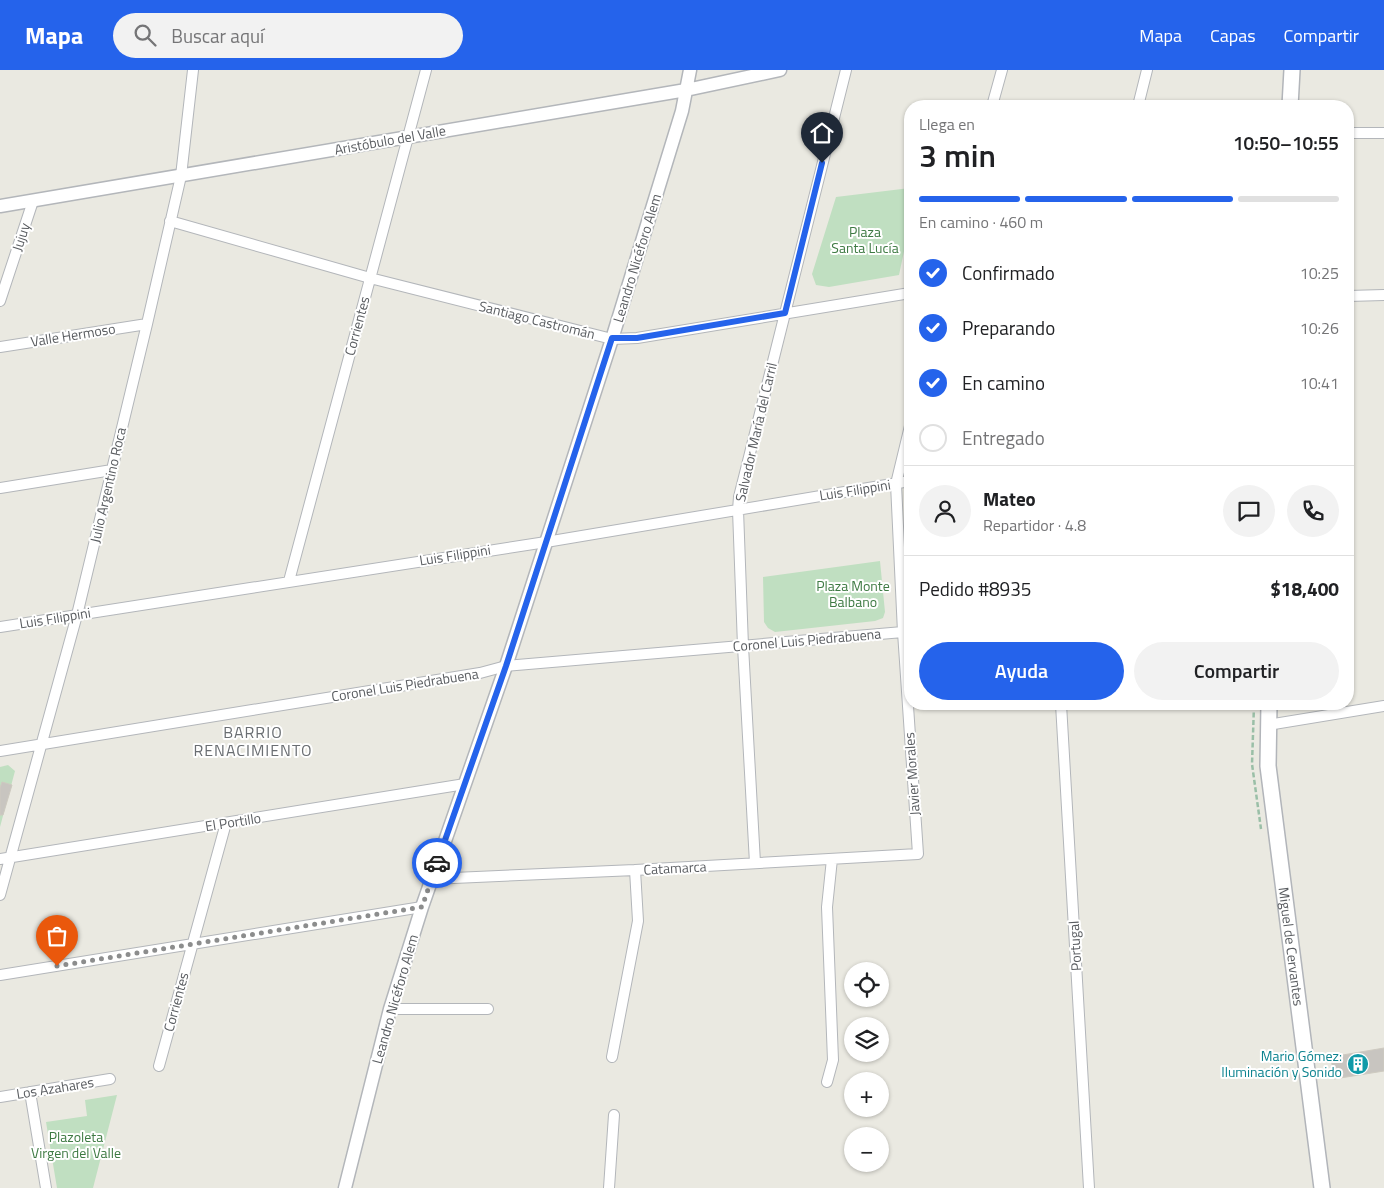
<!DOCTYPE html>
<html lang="es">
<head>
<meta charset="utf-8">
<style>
	body { margin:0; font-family:"Titillium Web",sans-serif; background:#f2f2f2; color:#202124; height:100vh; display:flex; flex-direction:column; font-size:19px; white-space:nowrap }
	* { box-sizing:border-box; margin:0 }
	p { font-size:16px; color:#757577 }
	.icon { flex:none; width:28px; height:28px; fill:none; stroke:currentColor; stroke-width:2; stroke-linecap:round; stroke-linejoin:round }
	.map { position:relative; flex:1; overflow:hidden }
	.side { position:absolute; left:904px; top:30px; width:450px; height:610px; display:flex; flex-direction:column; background:#fff; border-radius:20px; box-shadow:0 1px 4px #0004 }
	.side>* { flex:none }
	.fabs { position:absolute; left:844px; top:892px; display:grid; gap:10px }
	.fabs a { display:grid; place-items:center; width:45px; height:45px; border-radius:50%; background:#fff; box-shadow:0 1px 4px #0004; font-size:25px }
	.pin { position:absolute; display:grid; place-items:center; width:42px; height:42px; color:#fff; margin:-51px -21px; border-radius:50% 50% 50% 0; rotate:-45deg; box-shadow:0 0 5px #0007 }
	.pin .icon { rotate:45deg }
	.courier { position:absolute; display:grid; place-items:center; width:50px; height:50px; margin:-25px; border:4px solid #2563eb; border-radius:50%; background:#fff; color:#222; box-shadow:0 1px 6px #0007 }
	.head em { font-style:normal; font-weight:600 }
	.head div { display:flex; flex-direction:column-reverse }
	.head { display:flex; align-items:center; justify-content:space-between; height:85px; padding:0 15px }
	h1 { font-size:32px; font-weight:600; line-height:38px }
	.bar { display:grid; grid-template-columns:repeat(4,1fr); gap:8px 5px; align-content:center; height:60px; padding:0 15px }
	.bar i { height:6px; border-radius:4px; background:#e0e0e0 }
	.bar .active { background:#2563eb }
	.bar p { grid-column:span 4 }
	.line { display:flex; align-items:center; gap:12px; padding:0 15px; border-top:1px solid #e0e0e0 }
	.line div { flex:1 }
	.round { display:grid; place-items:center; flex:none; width:52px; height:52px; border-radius:26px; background:#f2f2f2 }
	ol { padding:0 15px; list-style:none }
	li { display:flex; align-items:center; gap:15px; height:55px }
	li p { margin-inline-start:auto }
	li .icon { padding:5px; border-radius:50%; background:#2563eb; color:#fff; stroke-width:4 }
	li:last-child { color:#757577 }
	li i { width:28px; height:28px; border:2px solid #e0e0e0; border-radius:50% }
	.button { display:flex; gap:10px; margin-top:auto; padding:10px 15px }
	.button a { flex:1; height:58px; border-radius:30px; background:#2563eb; color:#fff; font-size:20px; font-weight:600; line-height:58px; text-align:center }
	.button a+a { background:#f2f2f2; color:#202124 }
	header { display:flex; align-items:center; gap:30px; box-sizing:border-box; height:70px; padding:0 25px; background:#2563eb; color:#fff }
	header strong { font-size:24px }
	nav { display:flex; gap:28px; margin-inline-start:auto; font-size:18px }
	.search { width:350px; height:45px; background:#f2f2f2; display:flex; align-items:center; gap:12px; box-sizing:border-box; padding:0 18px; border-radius:28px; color:#757577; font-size:19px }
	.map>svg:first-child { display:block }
	.green { fill:#c0dfc1 }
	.building { fill:#c8c5c0; stroke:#cecac0 }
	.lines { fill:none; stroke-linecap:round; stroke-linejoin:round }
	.minor-casing { stroke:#b3b6ba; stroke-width:12 }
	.tertiary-casing { stroke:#b3b6ba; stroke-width:15 }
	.secondary-casing { stroke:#b2b5ba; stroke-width:18 }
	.path { stroke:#9abfa7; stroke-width:2.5; stroke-dasharray:5 2.5; stroke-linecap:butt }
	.minor { stroke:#fff; stroke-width:10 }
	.tertiary { stroke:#fff; stroke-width:12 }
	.secondary { stroke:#fff; stroke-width:15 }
	.done { stroke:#8c8d8d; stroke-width:5; stroke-dasharray:0 9 }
	.route { stroke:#2563eb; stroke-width:6 }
	.labels { text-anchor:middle; stroke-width:4; stroke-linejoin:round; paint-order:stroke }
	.street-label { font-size:14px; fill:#595c60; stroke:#fff }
	.park-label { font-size:14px; fill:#3e7a43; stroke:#fff }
	.culture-label { font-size:14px; fill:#0d838f; stroke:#fff; text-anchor:end }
	.quarter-label { font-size:16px; letter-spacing:1px; fill:#6a6e72; stroke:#fff }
</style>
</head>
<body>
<header>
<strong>Mapa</strong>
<div class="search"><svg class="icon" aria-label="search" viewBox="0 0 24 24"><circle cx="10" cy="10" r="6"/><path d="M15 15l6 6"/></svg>Buscar aquí</div>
<nav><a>Mapa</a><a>Capas</a><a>Compartir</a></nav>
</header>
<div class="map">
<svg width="1384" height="1118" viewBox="0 0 1384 1118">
	<rect width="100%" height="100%" fill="#eae9e1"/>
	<path class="green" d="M910,118V153L899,205L829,217L816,215L812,204L836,127Z
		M880,491L885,542L883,548L875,551L775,562L768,558L764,552L763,507Z
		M8,695L15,701L0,757V697Z
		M117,1025L93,1118H57L46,1052L87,1046L85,1030Z"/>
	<path class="building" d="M2,712L12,715L3,745H0V718Z
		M1384,978V1001L1334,1009L1331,987Z"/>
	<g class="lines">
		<g class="minor-casing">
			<path id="minor" d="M992,36L1002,0
				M1138,36L1147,0
				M1348,63H1384
				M170,151L370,208L612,269L637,268L910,223
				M1348,226L1384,225
				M0,231L33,131
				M0,277L147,254
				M0,418L112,400
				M289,511L426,0
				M0,557L546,472L910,411
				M1061,634L1089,1118
				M1268,655L1384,636
				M0,681L480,603L506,596L903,562
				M0,789L465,714
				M755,793L743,576L738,440L739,427L846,0
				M431,809L635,800L918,784L903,562L896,414L910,356
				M0,825L77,545L147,254L181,106L193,0
				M0,905L422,837
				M390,939H488
				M612,987L638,851L635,800
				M159,996L226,753
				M827,1012L833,990L827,837L832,789
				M30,1022L46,1118
				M0,1027L110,1009
				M609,1118L614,1045"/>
		</g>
		<g class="tertiary-casing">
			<path id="tertiary" d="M0,136L686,20L780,0
				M345,1118L390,939L422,837L506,596L612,269L682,41L690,0"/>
		</g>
		<g class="secondary-casing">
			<g id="secondary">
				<path d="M1290,36L1292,0"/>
				<path id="s1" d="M1269,634L1268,696L1322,1118"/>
			</g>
		</g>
		<path class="path" d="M1254,635L1252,694L1261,759"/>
		<use href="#minor" class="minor"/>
		<use href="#tertiary" class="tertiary"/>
		<use href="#secondary" class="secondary"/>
	</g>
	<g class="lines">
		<path class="done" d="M57,896L422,837L437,793"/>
		<path class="route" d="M437,793L506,596L612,268H637L785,243L822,93"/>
	</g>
	<defs>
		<g id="building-disc" transform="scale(1.125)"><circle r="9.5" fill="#0f9aa8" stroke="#fff"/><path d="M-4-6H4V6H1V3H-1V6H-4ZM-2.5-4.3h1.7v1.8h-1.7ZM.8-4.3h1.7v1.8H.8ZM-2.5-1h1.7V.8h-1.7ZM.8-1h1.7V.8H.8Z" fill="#fff"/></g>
	</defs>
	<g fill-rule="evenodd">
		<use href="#building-disc" x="1358" y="994"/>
	</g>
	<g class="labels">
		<g class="street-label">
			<text transform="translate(390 70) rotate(-10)" y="5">Aristóbulo del Valle</text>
			<text transform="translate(21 167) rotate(-72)" y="5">Jujuy</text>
			<text transform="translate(637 188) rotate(-73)" y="5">Leandro Nicéforo Alem</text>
			<text transform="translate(537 250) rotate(14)" y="5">Santiago Castromán</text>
			<text transform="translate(357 256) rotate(-75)" y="5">Corrientes</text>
			<text transform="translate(73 265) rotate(-9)" y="5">Valle Hermoso</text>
			<text transform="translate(756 362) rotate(-77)" y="5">Salvador María del Carril</text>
			<text transform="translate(108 415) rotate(-77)" y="5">Julio Argentino Roca</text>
			<text transform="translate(855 420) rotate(-9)" y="5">Luis Filippini</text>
			<text transform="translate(455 485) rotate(-9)" y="5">Luis Filippini</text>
			<text transform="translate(55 548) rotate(-9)" y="5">Luis Filippini</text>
			<text transform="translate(807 570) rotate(-5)" y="5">Coronel Luis Piedrabuena</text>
			<text transform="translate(405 615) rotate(-9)" y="5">Coronel Luis Piedrabuena</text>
			<text transform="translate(912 704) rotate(-94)" y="5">Javier Morales</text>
			<text transform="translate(233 752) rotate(-9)" y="5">El Portillo</text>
			<text transform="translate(675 798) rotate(-3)" y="5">Catamarca</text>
			<text transform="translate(1075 876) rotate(-93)" y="5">Portugal</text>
			<text dy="5" stroke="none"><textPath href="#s1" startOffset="244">Miguel de Cervantes</textPath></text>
			<text transform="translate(395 929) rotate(-74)" y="5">Leandro Nicéforo Alem</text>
			<text transform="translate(176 932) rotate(-75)" y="5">Corrientes</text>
			<text transform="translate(55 1018) rotate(-9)" y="5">Los Azahares</text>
		</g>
		<g class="park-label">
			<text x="865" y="167">Plaza<tspan x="865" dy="16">Santa Lucía</tspan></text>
			<text x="853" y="521">Plaza Monte<tspan x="853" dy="16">Balbano</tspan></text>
			<text x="76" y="1072">Plazoleta<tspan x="76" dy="16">Virgen del Valle</tspan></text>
		</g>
		<g class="culture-label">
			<text x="1342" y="991">Mario Gómez:<tspan x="1342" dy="16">Iluminación y Sonido</tspan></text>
		</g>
		<g class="quarter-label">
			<text x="253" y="668">BARRIO<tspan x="253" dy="18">RENACIMIENTO</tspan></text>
		</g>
	</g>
</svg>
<div class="fabs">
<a><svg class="icon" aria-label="locate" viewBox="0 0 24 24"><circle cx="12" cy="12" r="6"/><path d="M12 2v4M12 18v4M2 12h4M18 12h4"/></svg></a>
<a><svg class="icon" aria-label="layers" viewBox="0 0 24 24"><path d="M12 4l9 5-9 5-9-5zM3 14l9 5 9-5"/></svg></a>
<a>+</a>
<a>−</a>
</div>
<div class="pin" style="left:57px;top:896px;background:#ea580c"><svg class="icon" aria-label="bag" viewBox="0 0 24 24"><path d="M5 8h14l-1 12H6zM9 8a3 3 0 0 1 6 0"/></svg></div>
<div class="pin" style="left:822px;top:93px;background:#1f2937"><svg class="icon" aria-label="home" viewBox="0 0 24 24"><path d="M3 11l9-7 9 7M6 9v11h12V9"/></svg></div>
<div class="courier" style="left:437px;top:793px"><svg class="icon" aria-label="car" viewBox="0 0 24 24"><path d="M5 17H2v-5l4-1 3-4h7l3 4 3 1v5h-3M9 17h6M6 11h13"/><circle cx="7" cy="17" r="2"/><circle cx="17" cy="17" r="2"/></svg></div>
<section class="side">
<div class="head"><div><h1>3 min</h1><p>Llega en</p></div><em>10:50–10:55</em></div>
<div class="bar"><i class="active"></i><i class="active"></i><i class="active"></i><i></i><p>En camino · 460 m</p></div>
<ol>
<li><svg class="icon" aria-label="check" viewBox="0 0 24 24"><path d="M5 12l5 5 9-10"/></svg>Confirmado<p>10:25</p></li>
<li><svg class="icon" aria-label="check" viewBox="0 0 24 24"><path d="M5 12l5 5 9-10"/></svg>Preparando<p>10:26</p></li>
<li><svg class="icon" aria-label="check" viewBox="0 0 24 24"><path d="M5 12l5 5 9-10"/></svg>En camino<p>10:41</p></li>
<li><i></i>Entregado</li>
</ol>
<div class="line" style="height:90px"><a class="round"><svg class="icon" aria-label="person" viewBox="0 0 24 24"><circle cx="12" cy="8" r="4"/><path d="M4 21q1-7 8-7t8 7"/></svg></a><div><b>Mateo</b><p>Repartidor · 4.8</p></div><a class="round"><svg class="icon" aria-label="chat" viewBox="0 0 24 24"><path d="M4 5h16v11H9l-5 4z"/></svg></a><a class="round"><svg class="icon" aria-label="phone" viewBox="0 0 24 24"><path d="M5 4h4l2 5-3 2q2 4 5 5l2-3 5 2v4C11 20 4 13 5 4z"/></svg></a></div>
<div class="line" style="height:65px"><div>Pedido #8935</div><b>$18,400</b></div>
<div class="button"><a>Ayuda</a><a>Compartir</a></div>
</section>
</div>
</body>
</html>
